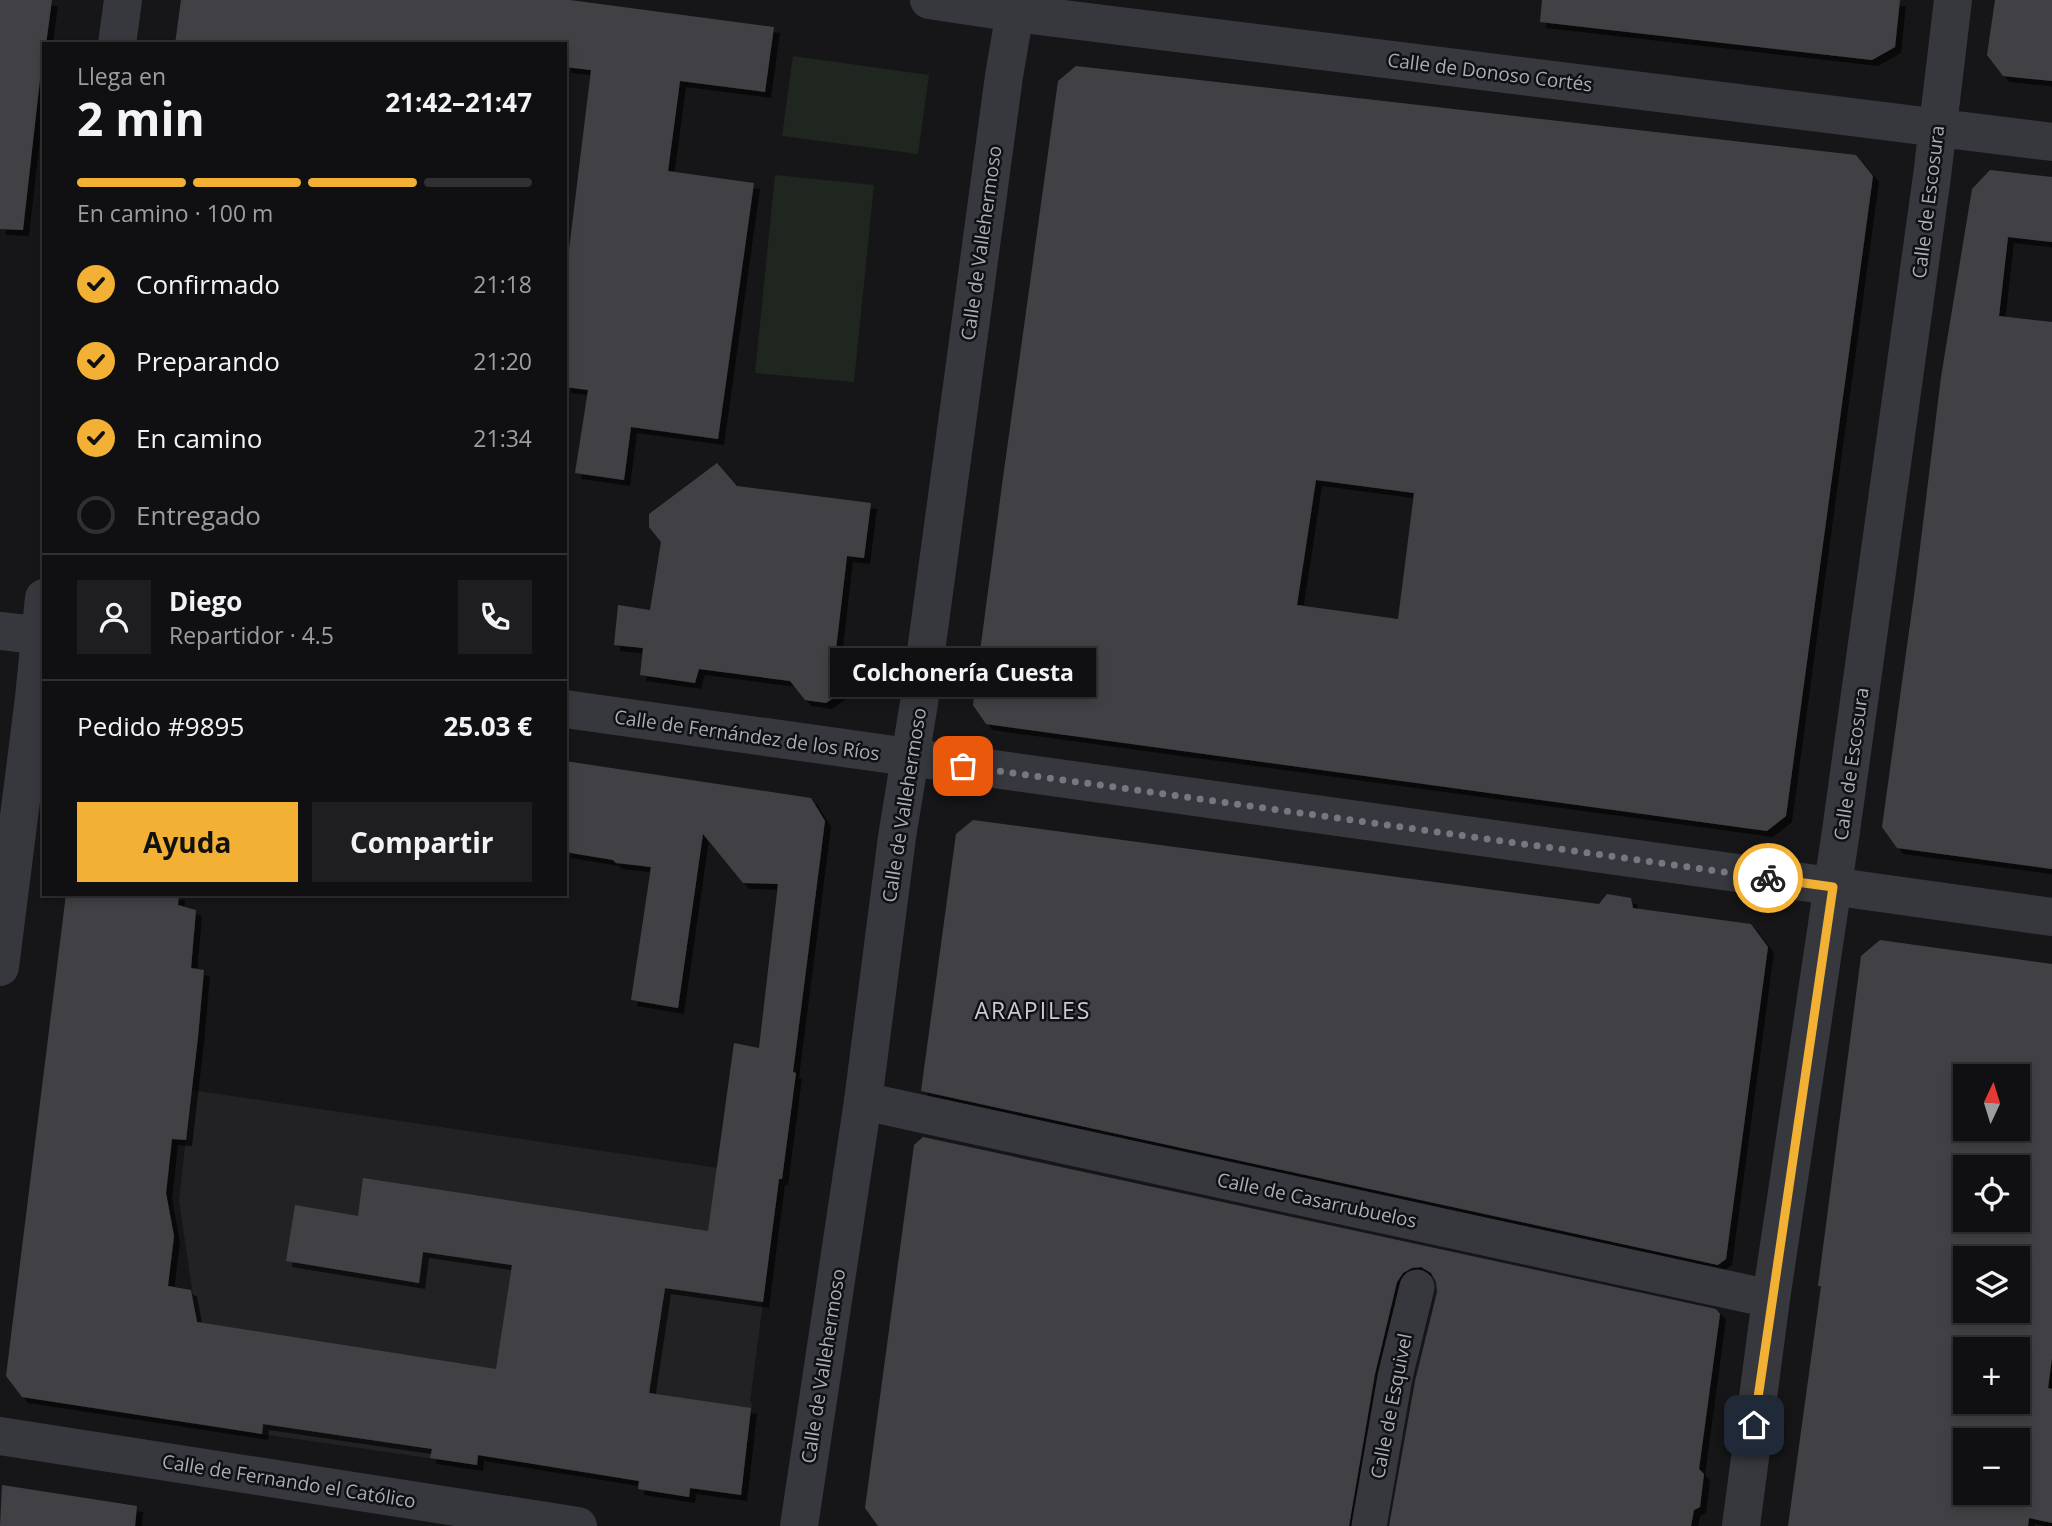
<!DOCTYPE html>
<html lang="es">
<head>
<meta charset="utf-8">
<style>
	body { margin:0; font-family:"Open Sans",sans-serif; background:#1e1e20; color:#f1f3f6; height:100vh; display:flex; flex-direction:column; font-size:26px; white-space:nowrap }
	* { box-sizing:border-box; margin:0 }
	p { font-size:23px; color:#9c9d9f }
	.icon { flex:none; width:38px; height:38px; fill:none; stroke:currentColor; stroke-width:2; stroke-linecap:round; stroke-linejoin:round }
	.map { position:relative; flex:1; overflow:hidden }
	.side { position:absolute; left:42px; top:42px; width:525px; height:854px; display:flex; flex-direction:column; background:#101012; border-radius:0px; box-shadow:0 4px 10px #0003,0 0 0 2px #303032 }
	.side>* { flex:none }
	.needle { width:46px; rotate:4deg }
	.fabs { position:absolute; left:1953px; top:1064px; display:grid; gap:14px }
	.fabs a { display:grid; place-items:center; width:77px; height:77px; border-radius:0px; background:#101012; box-shadow:0 4px 10px #0003,0 0 0 2px #303032; font-size:35px }
	.pin { position:absolute; display:grid; place-items:center; width:60px; height:60px; color:#fff; margin:-30px; border-radius:14px; box-shadow:0 4px 10px #0006 }
	.courier { position:absolute; display:grid; place-items:center; width:70px; height:70px; margin:-35px; border:5px solid #f2b134; border-radius:50%; background:#fff; color:#222; box-shadow:0 2px 9px #0007 }
	.bubble { position:absolute; height:49px; border-radius:0px; background:#101012; box-shadow:0 4px 10px #0003,0 0 0 2px #303032; font-size:23px; font-weight:700; line-height:49px; text-align:center }
	.headline em { font-style:normal; font-weight:700 }
	.headline div { display:flex; flex-direction:column-reverse }
	.headline { display:flex; align-items:center; justify-content:space-between; height:119px; padding:0 35px }
	h1 { font-size:46px; font-weight:700; line-height:52px }
	.bar { display:grid; grid-template-columns:repeat(4,1fr); gap:10px 7px; align-content:center; height:84px; padding:0 35px }
	.bar i { height:9px; border-radius:5px; background:#303032 }
	.bar .current { background:#f2b134 }
	.bar p { grid-column:span 4 }
	.line { display:flex; align-items:center; gap:18px; padding:0 35px; border-top:2px solid #303032 }
	.line div { flex:1 }
	.round { display:grid; place-items:center; flex:none; width:74px; height:74px; border-radius:0px; background:#1e1e20 }
	ol { padding:0 35px; list-style:none }
	li { display:flex; align-items:center; gap:21px; height:77px }
	li p { margin-inline-start:auto }
	li .icon { padding:7px; border-radius:50%; background:#f2b134; color:#111; stroke-width:4 }
	li:last-child { color:#9c9d9f }
	li i { width:38px; height:38px; border:4px solid #303032; border-radius:50% }
	.primary-button { display:flex; gap:14px; margin-top:auto; padding:14px 35px }
	.primary-button a { flex:1; height:80px; border-radius:0px; background:#f2b134; color:#111; font-size:28px; font-weight:700; line-height:80px; text-align:center }
	.primary-button a+a { background:#1e1e20; color:#f1f3f6 }
	.map>svg:first-child { display:block }
	.built { fill:#222225 }
	.green { fill:#1e261f }
	.building { fill:#404145; fill-rule:evenodd; filter:url(#shadow) }
	.lines { fill:none; stroke-linecap:round; stroke-linejoin:round }
	.pedestrian { stroke:#37383d; stroke-width:35 }
	.minor { stroke:#37383d; stroke-width:38 }
	.tertiary { stroke:#37383d; stroke-width:38 }
	.done { stroke:#757880; stroke-width:7; stroke-dasharray:0 12.6 }
	.route { stroke:#f2b134; stroke-width:9 }
	.labels { text-anchor:middle; stroke-width:5; stroke-linejoin:round; paint-order:stroke }
	.street-label { font-size:19px; fill:#a8adb8; stroke:#111113 }
	.quarter-label { font-size:23px; letter-spacing:2px; fill:#c9ccd4; stroke:#111113 }
</style>
</head>
<body>
<div class="map">
<svg width="2052" height="1526" viewBox="0 0 2052 1526">
	<defs>
		<filter id="shadow"><feDropShadow dx="6" dy="6" stdDeviation="0" flood-color="#0009"/></filter>
	</defs>
	<rect width="100%" height="100%" fill="#161618"/>
	<path class="built" d="M191,1090L718,1168L779,1179L750,1402L752,1403L742,1486L732,1493L691,1488L689,1497L638,1489L639,1481L479,1455L477,1465L262,1434L197,1322L179,1201Z"/>
	<path class="green" d="M793,56L929,75L918,154L782,136Z
		M775,175L874,185L854,382L755,373Z"/>
	<path class="building" d="M0,0H52L46,44H44L23,230L0,229Z
		M181,0H570L774,27L765,92L680,81L668,171L754,183L718,439L631,427L624,480L575,473L588,390L565,387V282L591,70L565,67V44H175Z
		M1542,0H1900L1895,47L1872,60L1540,22Z
		M1995,0H2052V81L2003,76L1987,55Z
		M1076,66L1856,155L1873,176L1786,816L1767,831L986,724L973,705L1002,485L1058,81ZM1316,480L1414,493L1398,619L1297,605Z
		M1990,170L2052,177V242L2008,237L1999,316L2052,322V869L1897,848L1882,827L1915,588L1941,377L1972,189Z
		M717,463L737,486L871,503L864,558L847,556L836,649L849,667L847,688L826,703L805,700L790,681L699,669L695,683L640,675L643,648L614,645L618,605L650,610L661,542L649,527V514Z
		M565,761L811,798L825,821L793,1072L796,1073L782,1179H779L763,1302L665,1288L649,1393L751,1408L741,1495L690,1488L689,1497L638,1489L639,1481L478,1455L477,1465L430,1458L432,1449L263,1424L262,1434L22,1397L6,1376L66,894H179L178,905L196,910L191,968L204,970L198,1037L186,1140L172,1139L166,1193L174,1236L168,1286L191,1290L197,1322L496,1369L512,1265L423,1252L419,1283L286,1261L295,1205L358,1216L363,1178L708,1231L734,1043L759,1048L778,884L743,883L703,834L678,1008L631,1000L651,867L616,863L613,860L565,852Z
		M973,820L1599,904L1607,894L1631,898L1633,908L1751,924L1768,947L1726,1259L1718,1265L921,1091L956,834Z
		M1880,940L2052,964V1358L2048,1388L2052,1389V1523L2029,1518L2028,1526H1788L1821,1286H1818L1861,956ZM1965,1076H2018V1129H1965ZM1965,1167H2018V1220H1965ZM1965,1258H2018V1311H1965ZM1965,1349H2018V1402H1965ZM1965,1440H2018V1493H1965Z
		M923,1137L1716,1309L1720,1314L1699,1469L1704,1474L1700,1507L1694,1510L1691,1526H1389L1415,1381L1437,1292L1436,1282L1431,1273L1421,1267L1412,1268L1403,1273L1397,1282L1375,1374L1349,1526H878L865,1508L914,1145Z
		M2,1485L137,1506L135,1526H0Z"/>
	<g class="lines">
		<path class="pedestrian" d="M1369,1526L1395,1377L1417,1287"/>
		<path class="minor" d="M929,0L1015,13L2052,142
			M117,44L123,0
			M0,631L44,636
			M565,709L2052,917
			M0,967L34,698L44,598
			M863,1101L1771,1299
			M0,1436L578,1526
			M1741,1526L1771,1299L1841,831L1932,176L1953,0"/>
		<path class="tertiary" d="M799,1526L863,1101L897,837L919,703L1004,76L1017,0"/>
	</g>
	<g class="lines">
		<path class="done" d="M963,766L1768,878"/>
		<path class="route" d="M1754,1425L1833,887L1768,878"/>
	</g>
	<g class="labels">
		<g class="street-label">
			<text transform="translate(1490 72) rotate(7)" y="7">Calle de Donoso Cortés</text>
			<text transform="translate(1928 202) rotate(-83)" y="7">Calle de Escosura</text>
			<text transform="translate(981 243) rotate(-82)" y="7">Calle de Vallehermoso</text>
			<text transform="translate(747 735) rotate(8)" y="7">Calle de Fernández de los Ríos</text>
			<text transform="translate(1851 764) rotate(-82)" y="7">Calle de Escosura</text>
			<text transform="translate(904 805) rotate(-81)" y="7">Calle de Vallehermoso</text>
			<text transform="translate(1317 1200) rotate(12)" y="7">Calle de Casarrubuelos</text>
			<text transform="translate(823 1366) rotate(-81)" y="7">Calle de Vallehermoso</text>
			<text transform="translate(1391 1406) rotate(-79)" y="7">Calle de Esquivel</text>
			<text transform="translate(289 1481) rotate(9)" y="7">Calle de Fernando el Católico</text>
		</g>
		<g class="quarter-label">
			<text x="1033" y="1019">ARAPILES</text>
		</g>
	</g>
</svg>
<div class="fabs">
<a><svg class="needle" viewBox="-14 -14 28 28"><path d="M0-13l5 13h-10z" fill="#e53935"/><path d="M0 13l5-13h-10z" fill="#9c9d9f"/></svg></a>
<a><svg class="icon" aria-label="locate" viewBox="0 0 24 24"><circle cx="12" cy="12" r="6"/><path d="M12 2v4M12 18v4M2 12h4M18 12h4"/></svg></a>
<a><svg class="icon" aria-label="layers" viewBox="0 0 24 24"><path d="M12 4l9 5-9 5-9-5zM3 14l9 5 9-5"/></svg></a>
<a>+</a>
<a>−</a>
</div>
<div class="pin" style="left:963px;top:766px;background:#ea580c"><svg class="icon" aria-label="bag" viewBox="0 0 24 24"><path d="M5 8h14l-1 12H6zM9 8a3 3 0 0 1 6 0"/></svg></div>
<div class="pin" style="left:1754px;top:1425px;background:#1f2937"><svg class="icon" aria-label="home" viewBox="0 0 24 24"><path d="M3 11l9-7 9 7M6 9v11h12V9"/></svg></div>
<div class="courier" style="left:1768px;top:878px"><svg class="icon" aria-label="bike" viewBox="0 0 24 24"><circle cx="6" cy="16" r="4"/><circle cx="18" cy="16" r="4"/><path d="M6 16l4-8h5l3 8M10 8l3 8H6M13 5h3"/></svg></div>
<div class="bubble" style="left:830px;top:648px;width:266px">Colchonería Cuesta</div>
<section class="side">
<div class="headline"><div><h1>2 min</h1><p>Llega en</p></div><em>21:42–21:47</em></div>
<div class="bar"><i class="current"></i><i class="current"></i><i class="current"></i><i></i><p>En camino · 100 m</p></div>
<ol>
<li><svg class="icon" aria-label="check" viewBox="0 0 24 24"><path d="M5 12l5 5 9-10"/></svg>Confirmado<p>21:18</p></li>
<li><svg class="icon" aria-label="check" viewBox="0 0 24 24"><path d="M5 12l5 5 9-10"/></svg>Preparando<p>21:20</p></li>
<li><svg class="icon" aria-label="check" viewBox="0 0 24 24"><path d="M5 12l5 5 9-10"/></svg>En camino<p>21:34</p></li>
<li><i></i>Entregado</li>
</ol>
<div class="line" style="height:126px"><a class="round"><svg class="icon" aria-label="person" viewBox="0 0 24 24"><circle cx="12" cy="8" r="4"/><path d="M4 21q1-7 8-7t8 7"/></svg></a><div><b>Diego</b><p>Repartidor · 4.5</p></div><a class="round"><svg class="icon" aria-label="phone" viewBox="0 0 24 24"><path d="M5 4h4l2 5-3 2q2 4 5 5l2-3 5 2v4C11 20 4 13 5 4z"/></svg></a></div>
<div class="line" style="height:91px"><div>Pedido #9895</div><b>25.03 €</b></div>
<div class="primary-button"><a>Ayuda</a><a>Compartir</a></div>
</section>
</div>
</body>
</html>
